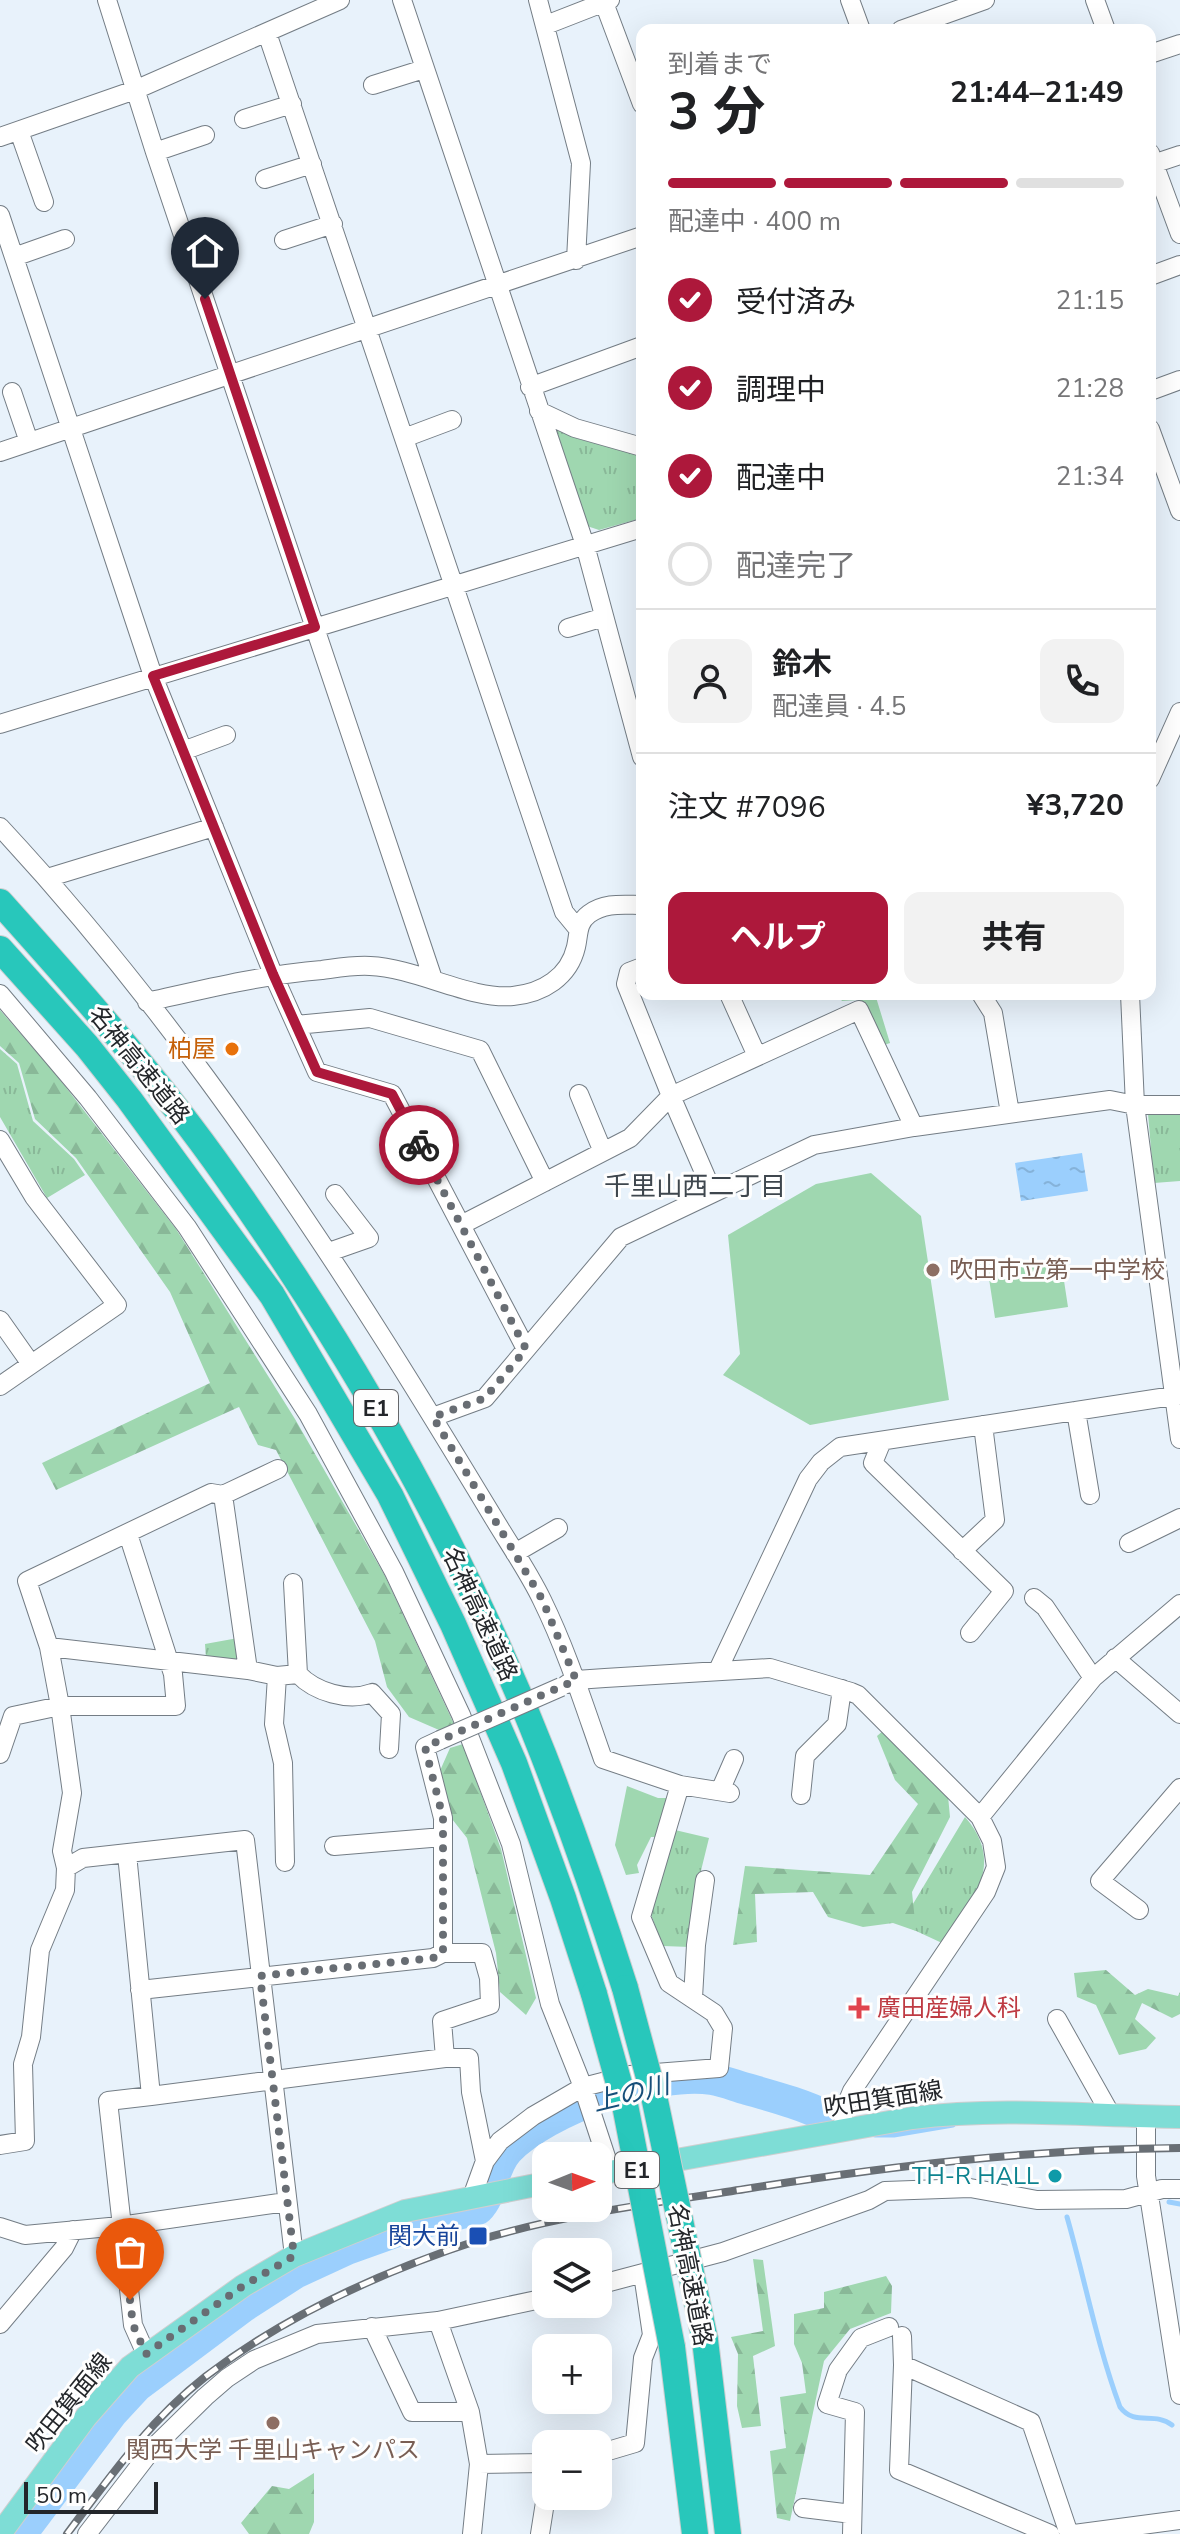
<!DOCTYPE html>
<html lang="ja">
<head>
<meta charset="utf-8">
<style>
	body { margin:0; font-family:"Nunito Sans","Noto Sans JP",sans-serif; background:#f2f2f2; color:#202124; height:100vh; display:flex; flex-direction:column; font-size:30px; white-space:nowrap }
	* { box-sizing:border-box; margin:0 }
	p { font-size:26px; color:#757577 }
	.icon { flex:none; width:44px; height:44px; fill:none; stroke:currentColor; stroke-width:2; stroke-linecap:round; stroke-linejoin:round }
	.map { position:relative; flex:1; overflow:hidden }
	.sheet { position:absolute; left:636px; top:24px; width:520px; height:976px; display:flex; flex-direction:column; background:#fff; border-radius:16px; box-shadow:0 8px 32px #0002 }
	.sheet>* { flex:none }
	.needle { width:52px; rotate:89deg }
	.tools { position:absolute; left:532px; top:2142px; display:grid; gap:16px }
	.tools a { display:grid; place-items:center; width:80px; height:80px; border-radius:16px; background:#fff; box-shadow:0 8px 32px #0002; font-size:40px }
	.scale { position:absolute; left:24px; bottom:20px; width:134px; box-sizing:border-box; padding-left:8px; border:4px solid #23262a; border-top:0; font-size:22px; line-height:28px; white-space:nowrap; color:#23262a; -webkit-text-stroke:6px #fefefe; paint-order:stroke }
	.pin { position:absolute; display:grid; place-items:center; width:68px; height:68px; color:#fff; margin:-82px -34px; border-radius:50% 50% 50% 0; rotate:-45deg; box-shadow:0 0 8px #0007 }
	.pin .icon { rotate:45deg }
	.courier { position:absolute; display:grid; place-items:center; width:80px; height:80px; margin:-40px; border:6px solid #ad183b; border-radius:50%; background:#fff; color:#222; box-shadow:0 2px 10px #0007 }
	.overview em { font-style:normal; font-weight:700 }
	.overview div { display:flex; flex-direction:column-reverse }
	.overview { display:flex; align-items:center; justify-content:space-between; height:136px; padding:0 32px }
	h1 { font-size:52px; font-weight:700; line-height:60px }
	.bar { display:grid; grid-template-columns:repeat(4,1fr); gap:12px 8px; align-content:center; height:96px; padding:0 32px }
	.bar i { height:10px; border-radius:6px; background:#e0e0e0 }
	.bar .active { background:#ad183b }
	.bar p { grid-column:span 4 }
	.line { display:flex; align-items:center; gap:20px; padding:0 32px; border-top:2px solid #e0e0e0 }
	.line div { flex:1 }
	.round { display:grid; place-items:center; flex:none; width:84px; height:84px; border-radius:16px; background:#f2f2f2 }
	ol { padding:0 32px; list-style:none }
	li { display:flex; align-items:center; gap:24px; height:88px }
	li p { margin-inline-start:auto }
	li .icon { padding:8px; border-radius:50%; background:#ad183b; color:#fff; stroke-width:4 }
	li:last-child { color:#757577 }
	li i { width:44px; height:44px; border:4px solid #e0e0e0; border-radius:50% }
	.action { display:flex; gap:16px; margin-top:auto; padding:16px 32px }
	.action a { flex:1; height:92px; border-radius:16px; background:#ad183b; color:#fff; font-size:32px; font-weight:700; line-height:92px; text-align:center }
	.action a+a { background:#f2f2f2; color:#202124 }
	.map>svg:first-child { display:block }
	.grass { fill:url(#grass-tufts) }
	.forest { fill:url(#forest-firs) }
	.pitch { fill:#9fd7b0 }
	.water { fill:url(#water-ripples) }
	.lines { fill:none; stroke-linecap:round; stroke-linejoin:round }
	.stream { stroke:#9bcffd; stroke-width:5 }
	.river { stroke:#9bcffd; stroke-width:32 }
	.minor-casing { stroke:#747d85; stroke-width:20 }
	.major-casing { stroke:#cfcfd0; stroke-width:24 }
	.highway-casing { stroke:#cfcfd0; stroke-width:28 }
	.minor { stroke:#fff; stroke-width:18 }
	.major { stroke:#7eddd6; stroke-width:22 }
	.highway { stroke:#28c7bb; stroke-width:26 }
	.rail-casing { stroke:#696f75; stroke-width:8 }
	.rail { stroke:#fefefe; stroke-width:5; stroke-dasharray:15; stroke-linecap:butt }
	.minor-bridge-casing { stroke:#747d85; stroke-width:20; stroke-linecap:butt }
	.highway-bridge-casing { stroke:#cfcfd0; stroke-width:28; stroke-linecap:butt }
	.minor-bridge { stroke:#fff; stroke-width:18 }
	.highway-bridge { stroke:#28c7bb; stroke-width:26 }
	.done { stroke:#686d73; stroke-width:8; stroke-dasharray:0 14.4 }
	.route { stroke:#ad183b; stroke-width:10 }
	.food-dot { fill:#e8710a; stroke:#fefefe; stroke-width:3 }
	.education-dot { fill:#8d6e63; stroke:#fefefe; stroke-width:3 }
	.health-dot { fill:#e0444e; stroke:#fefefe; stroke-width:3 }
	.culture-dot { fill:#0f9aa8; stroke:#fefefe; stroke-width:3 }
	.transit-dot { fill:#1a4fb4; stroke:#fefefe; stroke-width:3 }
	.labels { text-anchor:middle; stroke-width:6; stroke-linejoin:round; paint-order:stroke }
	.shield { fill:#fefefe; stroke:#65676a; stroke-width:2 }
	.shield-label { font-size:22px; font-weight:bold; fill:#23262a }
	.food-label { font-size:24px; fill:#c56008; stroke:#fefefe; text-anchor:end }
	.street-label { font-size:24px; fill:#23262a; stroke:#fefefe }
	.education-label { font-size:24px; fill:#785e54; stroke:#fefefe; text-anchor:start }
	.health-label { font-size:24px; fill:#be3a42; stroke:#fefefe; text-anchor:start }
	.culture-label { font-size:24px; fill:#0d838f; stroke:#fefefe; text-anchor:end }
	.transit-label { font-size:24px; fill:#164399; stroke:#fefefe; text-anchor:end }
	.neighbourhood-label { font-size:26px; fill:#3e464d; stroke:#fefefe }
	.water-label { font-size:26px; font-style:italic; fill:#164e79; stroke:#fefefe }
</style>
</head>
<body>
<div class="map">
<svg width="1180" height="2534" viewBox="0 0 1180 2534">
	<defs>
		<pattern id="grass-tufts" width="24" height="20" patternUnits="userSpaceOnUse" patternTransform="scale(2)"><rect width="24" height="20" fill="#9fd7b0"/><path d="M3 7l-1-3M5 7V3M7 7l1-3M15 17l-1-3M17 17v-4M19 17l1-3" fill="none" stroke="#89b898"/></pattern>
		<pattern id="forest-firs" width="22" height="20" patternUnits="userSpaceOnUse" patternTransform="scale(2)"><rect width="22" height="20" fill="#9fd7b0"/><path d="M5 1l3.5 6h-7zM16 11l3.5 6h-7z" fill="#89b898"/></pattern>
		<pattern id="water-ripples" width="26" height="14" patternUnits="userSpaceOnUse" patternTransform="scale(2)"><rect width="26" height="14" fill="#9bcffd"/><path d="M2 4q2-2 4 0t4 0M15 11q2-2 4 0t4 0" fill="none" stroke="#85b2d9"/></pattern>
	</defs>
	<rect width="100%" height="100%" fill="#e8f2fb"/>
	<path class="grass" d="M559,426L579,439L642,455V518L599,530L587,526L555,431Z
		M0,1049L17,1064L33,1121L74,1159L85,1175L47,1198L0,1117Z
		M1148,1114H1180V1181L1154,1183Z
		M238,1638L241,1656L236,1662L206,1659L205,1644Z
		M965,1817C1007,1865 971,1902 942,1943L901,1924Z
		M675,1830L709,1838L696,1891L690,1947L663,1946L650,1912Z"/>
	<path class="forest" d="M837,994H875L890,1043L881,1046L858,1000L842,1001Z
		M0,1010L54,1072L176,1229L295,1419L385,1576L454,1724L439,1730L409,1717L387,1687L375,1641L276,1450L258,1445L239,1407L56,1490L42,1463L210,1383L170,1292L76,1158L35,1119L19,1063L0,1046Z
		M884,1730L948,1796L950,1817L912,1892L916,1931L893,1923L863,1927L828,1917L813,1892L755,1894L757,1942L733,1945L745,1866L870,1875L918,1804L895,1780L877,1736Z
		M463,1744L501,1849L536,1998L526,2015L500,1992L496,1953L467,1838L452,1819L439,1773L450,1748Z
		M1106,1970L1135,1995L1148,1989L1178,1996L1180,1992V2014L1172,2018L1142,2003L1135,2019L1156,2038L1146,2049L1119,2055L1096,2005L1077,1997L1074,1973Z
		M753,2259L763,2260L775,2346L753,2356L761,2426L742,2428L737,2406L738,2354L731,2337L763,2331Z
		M886,2276L892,2286L891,2313L850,2329L824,2361L790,2521L777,2518L770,2451L786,2448L780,2397L806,2393L802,2363L794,2344V2314L824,2308V2292Z
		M314,2473V2522L309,2534H249L241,2523L272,2486L289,2489Z"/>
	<path class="pitch" d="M871,1173L921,1216L949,1400L810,1425L723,1375L740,1354L728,1235L816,1184Z
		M1061,1261L1068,1307L995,1318L988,1272Z
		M627,1786L658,1798H670L658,1837H651L637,1865L639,1873L626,1875L615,1845Z"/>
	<path class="water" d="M1082,1153L1088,1191L1021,1201L1015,1163Z"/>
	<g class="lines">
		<path class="stream" d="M875,2135H894L953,2125
			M1169,2202L1180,2204
			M1067,2217C1085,2280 1097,2345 1120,2407C1135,2427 1154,2411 1172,2425"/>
		<path class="river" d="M21,2534L112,2413L137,2386L244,2306L295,2273L347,2249L417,2224L478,2209C493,2194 492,2167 508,2150C546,2110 657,2070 712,2079C724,2081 736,2086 747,2089C775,2097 802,2104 828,2117"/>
		<g class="minor-casing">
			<path id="minor" d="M107,0L155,152L433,979
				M402,0L585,545L642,757
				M538,0L581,163L576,260
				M603,0L642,104
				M850,0L861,30
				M1095,0L1106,30
				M546,25L610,0
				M901,30L985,0
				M267,33L564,912L578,929
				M1150,54L1180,44
				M373,85L424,69
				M244,119L292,104
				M19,131L44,202
				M0,137L135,90L340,0
				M155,152L205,135
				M1150,153L1180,234
				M1150,165L1180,155
				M265,179L312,164
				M0,215L153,676L273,974L317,1072L392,1094L526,1349
				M284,240L333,224
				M14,257L65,239
				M1150,276L1180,265
				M530,387L642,346
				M1150,391L1180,380
				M12,392L29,442
				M539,411L575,428L642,447
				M1150,429L1180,511
				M404,438L452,420
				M0,452L642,236
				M568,628L604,617
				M0,724L642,528
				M183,751L226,735
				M1150,779L1180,712
				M0,827C147,985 273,1164 388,1346C424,1403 458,1459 493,1517C509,1544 528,1571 542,1600C567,1651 584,1705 603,1759L680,1785L641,1917L669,1983L714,2013L723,2028L719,2068L630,2075L583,2087L533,2116L500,2141L485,2161L472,2197
				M47,878L214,827
				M642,967L629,972L626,984L671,1096L713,1193
				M0,994L88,1098L187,1227L308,1414L394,1572L461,1715L511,1844L550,2004L583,2087L611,2172
				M729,994L757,1056
				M981,994L993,1013L1010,1113
				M1130,994L1135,1105L1180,1439
				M147,1002C205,989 262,975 322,970C337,968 354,965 370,966C417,968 470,1000 513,996C543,993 569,977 576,947C579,934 577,923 589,914C605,902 624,905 642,905
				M296,1025L370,1018L480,1050L545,1182
				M579,1094L603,1152
				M0,1140L34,1197L117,1305L0,1386
				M461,1225L630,1138L671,1096L859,1010L914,1127
				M329,1252L369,1238L335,1194
				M0,1320L31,1364
				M1076,1411L1090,1495
				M433,1417L485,1398L621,1237L814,1145L914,1127L1110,1100L1135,1105H1180
				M882,1441L873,1463L1004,1591L970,1633
				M223,1495L278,1469
				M1129,1543L1180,1518
				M962,1551L995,1520L983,1425
				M515,1553L558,1528
				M293,1583L298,1674
				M1034,1598L1045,1607L1093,1678
				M49,1647L248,1670L277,1676L298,1674C315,1692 348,1702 372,1693L391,1714L389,1749
				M1115,1658L1180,1714
				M718,1670L808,1479L821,1462L840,1447L1180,1395
				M277,1676L274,1724L283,1763L285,1862
				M567,1684L576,1680L605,1678L770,1668L851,1692L858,1695L980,1817L992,1841L996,1867L986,1892L852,2091L843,2113L844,2131
				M440,1740L425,1747L443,1818V1953H482L489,1978L490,2005L442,2021L445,2058H469L471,2092L485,2161
				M0,1754L13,1716L60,1706H176L173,1674L128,1534
				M680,1785L730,1793
				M720,1791L734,1759
				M801,1795L805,1756L837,1724L842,1689
				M980,1817L1093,1678L1180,1604
				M334,1846L443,1837
				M127,1854L151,2096L108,2101L133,2325L146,2354
				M66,1868L62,1851L72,1793L60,1706L49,1647L27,1581L211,1493L223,1495L248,1670
				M1139,1910L1100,1881L1180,1788
				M140,1990L433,1958L443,1953
				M693,1998L696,1945L705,1880
				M1057,2019L1111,2115
				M151,2096L445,2058
				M1146,2116V2176L1180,2395
				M0,2145L25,2141L23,2064L31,2037L40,1950L65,1890L66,1868L83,1858L245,1840L294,2256
				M0,2227L25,2235L120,2226L286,2202
				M598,2285L723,2252L869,2200L885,2191L970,2188L1037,2200L1126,2199L1162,2189H1180
				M438,2321L470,2412
				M0,2324L64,2248L73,2230
				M372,2327L412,2412H470L479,2464L472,2534
				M902,2336L903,2365
				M598,2454L635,2443L643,2358L652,2335L643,2274
				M479,2464L546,2463
				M803,2508L852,2514
				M87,2534L154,2447L205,2397L227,2378L254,2360L317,2334L438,2321L546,2298
				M540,2534L546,2496
				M852,2534L855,2412L827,2404L838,2370L861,2338L889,2327
				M1050,2534L899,2470L903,2365L1031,2422L1069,2534
				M1074,2534L1180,2520"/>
		</g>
		<g class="major-casing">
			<path id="major" d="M598,2174L912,2118C1004,2107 1088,2116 1180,2117
				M0,2534L86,2417L130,2367L243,2286L294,2256L405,2211L546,2183"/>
		</g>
		<g class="highway-casing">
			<path id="highway" d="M0,902C79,990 158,1079 226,1176C353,1355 463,1549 543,1754C573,1831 600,1909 625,1988
				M0,949L87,1046L129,1099L272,1295L390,1495L453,1624L514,1763L563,1898L594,1994
				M705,2340L728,2534
				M672,2347L695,2534"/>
		</g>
		<use href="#minor" class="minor"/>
		<use href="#major" class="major"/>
		<use href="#highway" class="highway"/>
		<g class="rail-casing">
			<path id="rail" d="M67,2534C109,2478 149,2421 205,2377C285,2316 383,2271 479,2240C565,2214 656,2203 745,2189C890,2166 1033,2149 1180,2148"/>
		</g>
		<use href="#rail" class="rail"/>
		<g class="minor-bridge-casing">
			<path id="minor-bridge" d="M440,1740L561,1687"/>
		</g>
		<g class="highway-bridge-casing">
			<path id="highway-bridge" d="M625,1988L654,2096L705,2340
				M594,1994L625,2105L672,2347"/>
		</g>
		<use href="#minor-bridge" class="minor-bridge"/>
		<use href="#highway-bridge" class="highway-bridge"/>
	</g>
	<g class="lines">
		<path class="done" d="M130,2300L133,2325L146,2354L243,2286L294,2256L260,1976L433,1958L443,1953V1818L425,1747L576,1680L542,1599L433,1417L485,1398L526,1349L419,1145"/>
		<path class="route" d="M205,299L315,627L153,676L273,974L317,1072L392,1094L419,1145"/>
	</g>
	<circle class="food-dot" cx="232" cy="1049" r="8"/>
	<g class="education-dot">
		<circle cx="933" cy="1270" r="8"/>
		<circle cx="273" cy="2423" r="8"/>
	</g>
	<path class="health-dot" d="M855 1996h8v8h8v8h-8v8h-8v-8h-8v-8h8z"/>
	<circle class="culture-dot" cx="1055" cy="2176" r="8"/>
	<rect class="transit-dot" x="468" y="2226" width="20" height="20" rx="4"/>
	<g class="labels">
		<g class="shield">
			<rect x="354" y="1390" width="44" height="36" rx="6"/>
			<rect x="615" y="2152" width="44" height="36" rx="6"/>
		</g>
		<g class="shield-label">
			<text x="376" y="1416">E1</text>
			<text x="637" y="2178">E1</text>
		</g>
		<g class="food-label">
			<text x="216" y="1057">柏屋</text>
		</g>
		<g class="street-label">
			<text transform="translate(139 1065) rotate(51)" y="8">名神高速道路</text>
			<text transform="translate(480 1614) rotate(65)" y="8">名神高速道路</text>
			<text transform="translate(883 2099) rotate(-9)" y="8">吹田箕面線</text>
			<text transform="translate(690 2275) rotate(79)" y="8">名神高速道路</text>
			<text transform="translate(69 2403) rotate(-51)" y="8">吹田箕面線</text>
		</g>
		<g class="education-label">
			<text x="949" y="1278">吹田市立第一中学校</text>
			<text x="273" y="2458" text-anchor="middle">関西大学 千里山キャンパス</text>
		</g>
		<g class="health-label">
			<text x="877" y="2016">廣田産婦人科</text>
		</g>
		<g class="culture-label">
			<text x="1039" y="2184">TH-R HALL</text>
		</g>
		<g class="transit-label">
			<text x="460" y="2244">関大前</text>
		</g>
		<g class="neighbourhood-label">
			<text x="695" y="1195">千里山西二丁目</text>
		</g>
		<g class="water-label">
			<text transform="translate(631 2093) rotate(-14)" y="9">上の川</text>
		</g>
	</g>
</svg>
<div class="tools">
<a><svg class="needle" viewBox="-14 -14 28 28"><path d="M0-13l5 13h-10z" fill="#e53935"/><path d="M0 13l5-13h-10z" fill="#757577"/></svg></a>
<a><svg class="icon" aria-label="layers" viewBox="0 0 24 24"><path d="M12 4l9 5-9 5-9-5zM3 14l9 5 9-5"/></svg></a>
<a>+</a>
<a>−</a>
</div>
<div class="scale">50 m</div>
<div class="pin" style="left:130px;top:2300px;background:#ea580c"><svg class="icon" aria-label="bag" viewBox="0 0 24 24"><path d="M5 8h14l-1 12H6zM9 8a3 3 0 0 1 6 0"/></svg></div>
<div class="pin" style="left:205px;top:299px;background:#1f2937"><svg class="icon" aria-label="home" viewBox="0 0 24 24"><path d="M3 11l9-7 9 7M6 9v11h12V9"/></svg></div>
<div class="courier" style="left:419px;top:1145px"><svg class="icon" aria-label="bike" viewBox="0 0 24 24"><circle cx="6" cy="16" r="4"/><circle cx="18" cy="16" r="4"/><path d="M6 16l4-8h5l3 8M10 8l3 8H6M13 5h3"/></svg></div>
<section class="sheet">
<div class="overview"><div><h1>3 分</h1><p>到着まで</p></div><em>21:44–21:49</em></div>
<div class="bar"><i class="active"></i><i class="active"></i><i class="active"></i><i></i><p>配達中 · 400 m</p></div>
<ol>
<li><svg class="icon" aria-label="check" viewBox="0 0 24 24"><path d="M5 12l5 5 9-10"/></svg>受付済み<p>21:15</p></li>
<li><svg class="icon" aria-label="check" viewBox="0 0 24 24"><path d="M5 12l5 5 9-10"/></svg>調理中<p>21:28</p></li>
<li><svg class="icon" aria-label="check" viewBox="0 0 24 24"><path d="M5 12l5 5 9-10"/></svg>配達中<p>21:34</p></li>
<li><i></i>配達完了</li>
</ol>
<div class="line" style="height:144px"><a class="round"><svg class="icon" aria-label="person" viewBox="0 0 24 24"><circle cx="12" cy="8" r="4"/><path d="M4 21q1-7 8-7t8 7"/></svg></a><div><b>鈴木</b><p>配達員 · 4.5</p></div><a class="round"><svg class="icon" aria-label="phone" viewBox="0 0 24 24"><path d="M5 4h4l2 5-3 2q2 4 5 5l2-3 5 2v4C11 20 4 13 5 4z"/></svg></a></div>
<div class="line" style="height:104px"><div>注文 #7096</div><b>¥3,720</b></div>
<div class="action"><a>ヘルプ</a><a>共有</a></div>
</section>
</div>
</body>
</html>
